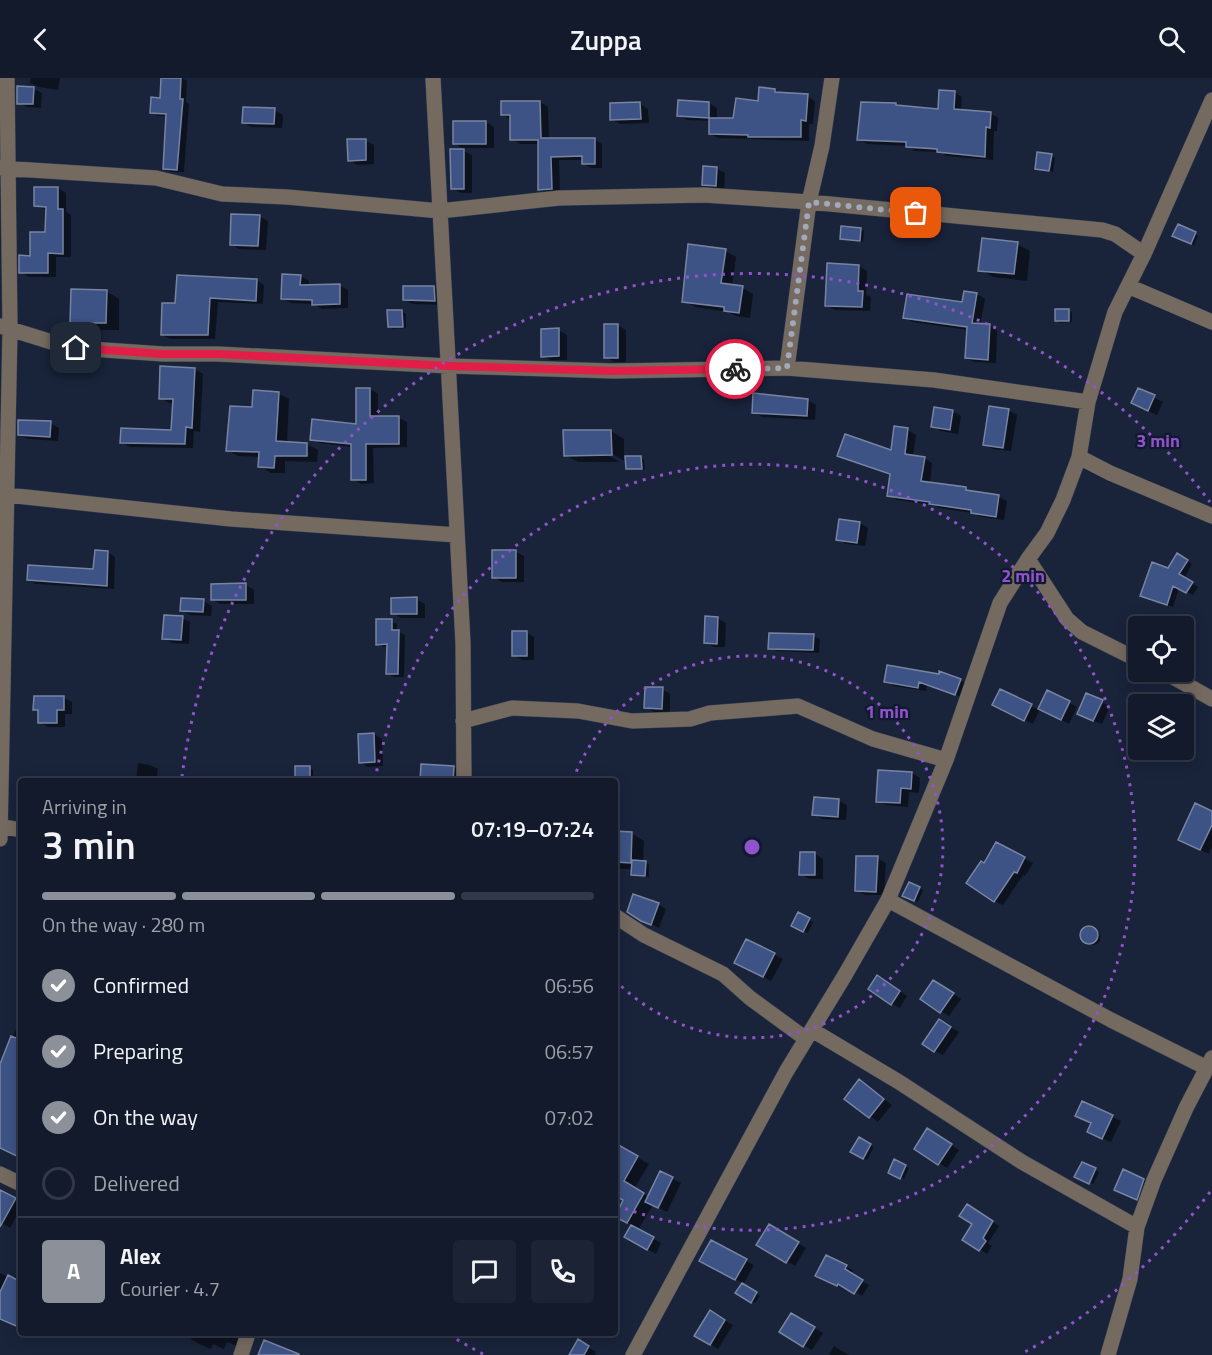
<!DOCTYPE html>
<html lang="en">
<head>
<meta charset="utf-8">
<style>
	body { margin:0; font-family:"Titillium Web",sans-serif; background:#1c2334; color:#f1f3f6; height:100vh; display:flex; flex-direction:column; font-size:22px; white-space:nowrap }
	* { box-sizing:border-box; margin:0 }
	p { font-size:20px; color:#9da1a9 }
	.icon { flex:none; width:33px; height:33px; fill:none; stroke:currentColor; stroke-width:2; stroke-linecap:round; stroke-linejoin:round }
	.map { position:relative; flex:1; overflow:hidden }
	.side { position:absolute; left:18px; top:700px; width:600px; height:558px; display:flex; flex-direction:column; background:#131a2c; border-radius:6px; box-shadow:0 3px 15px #0003,0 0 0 2px #323848 }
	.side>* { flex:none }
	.fabs { position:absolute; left:1128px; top:538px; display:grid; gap:12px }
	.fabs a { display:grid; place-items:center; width:66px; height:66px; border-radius:6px; background:#131a2c; box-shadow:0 3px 15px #0003,0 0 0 2px #323848; font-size:30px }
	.pin { position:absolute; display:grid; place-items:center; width:51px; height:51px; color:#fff; margin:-26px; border-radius:12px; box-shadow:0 3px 9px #0006 }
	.courier { position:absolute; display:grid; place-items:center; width:60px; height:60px; margin:-30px; border:4px solid #e11d48; border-radius:50%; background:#fff; color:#222; box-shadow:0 2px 8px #0007 }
	.headline em { font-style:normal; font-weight:600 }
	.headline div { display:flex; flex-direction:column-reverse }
	.headline { display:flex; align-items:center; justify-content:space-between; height:102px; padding:0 24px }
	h1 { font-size:39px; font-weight:600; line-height:45px }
	.bar { display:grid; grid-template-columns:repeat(4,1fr); gap:9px 6px; align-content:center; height:72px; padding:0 24px }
	.bar i { height:8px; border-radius:4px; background:#323848 }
	.bar .on { background:#8c9099 }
	.bar p { grid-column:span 4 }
	.line { display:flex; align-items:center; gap:15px; padding:0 24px; border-top:2px solid #323848 }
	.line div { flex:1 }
	.round { display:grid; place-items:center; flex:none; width:63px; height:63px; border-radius:6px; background:#1c2334 }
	ol { padding:0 24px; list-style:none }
	li { display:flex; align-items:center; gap:18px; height:66px }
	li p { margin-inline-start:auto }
	li .icon { padding:6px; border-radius:50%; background:#8c9099; color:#fff; stroke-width:4 }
	li:last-child { color:#9da1a9 }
	li i { width:33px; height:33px; border:3px solid #323848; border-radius:50% }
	header { display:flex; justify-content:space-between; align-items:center; height:78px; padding:0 24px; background:#131a2c; font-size:27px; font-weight:600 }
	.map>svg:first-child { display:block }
	.shadow { fill:#0007 }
	.building { fill:#3d5385; stroke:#7784a1; stroke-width:1.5 }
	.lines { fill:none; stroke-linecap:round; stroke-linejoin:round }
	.minor-casing { stroke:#364055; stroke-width:16 }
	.minor { stroke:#756a60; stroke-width:15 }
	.done { stroke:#a1a8b9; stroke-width:6; stroke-dasharray:0 10.8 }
	.route { stroke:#e11d48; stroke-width:8 }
	.ring { fill:none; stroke:#9153cb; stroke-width:3; stroke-dasharray:3 6 }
	.centre { fill:#9153cb; stroke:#101930; stroke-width:3 }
	.ring-label { font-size:18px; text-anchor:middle; font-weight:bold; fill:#9153cb; stroke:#101930; stroke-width:4.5; stroke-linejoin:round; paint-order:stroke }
</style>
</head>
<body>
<header><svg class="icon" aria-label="back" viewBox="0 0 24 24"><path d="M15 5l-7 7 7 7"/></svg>Zuppa<svg class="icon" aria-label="search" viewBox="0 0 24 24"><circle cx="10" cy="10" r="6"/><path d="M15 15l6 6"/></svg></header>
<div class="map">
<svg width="1212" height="1277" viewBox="0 0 1212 1277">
	<rect width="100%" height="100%" fill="#19233a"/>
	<path class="shadow" d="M31,0H60L58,12L39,9L30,5Z
		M162,0H182L187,3L186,24L189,26L184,94H171L164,90L167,38H158L151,34L161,21Z
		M34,11L42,15L41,30L27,29L19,25Z
		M775,13L780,16L807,18L815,23L813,46H809V63L718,60L710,56V43L687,42L678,37L709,25L717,30V42H735Z
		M954,14L962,19L961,33L990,35L998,40L997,53H994L993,82L946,78L941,74L915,73L908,68L867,66L859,61L899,29L940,33Z
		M540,24L548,29L549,61H594L602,66V90H591L583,86V82H559L560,115L548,116L539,112V66H520L512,61V42L503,37Z
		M640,26L648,31L649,45L620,46L611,41Z
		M275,32L283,37L282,50L251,49L243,44Z
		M486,44L494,49V70H462L454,65Z
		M365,62L374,67V86L357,87L349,82Z
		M464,73L472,77V115H461L452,110Z
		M1051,78L1055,80L1053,94L1036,90Z
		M717,91L725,95L724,112L712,111L704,106Z
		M35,110H58L66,115V134L71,137V179H56V199H29L21,194L32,183L47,155V132L35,128Z
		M260,139L268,143L266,172L239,171L231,166Z
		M860,151L864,153L863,164L842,160Z
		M1195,156L1198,158L1194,167L1178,160Z
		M1017,166L1030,173L1027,203L993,199L980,192Z
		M725,173L736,179L732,208L743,210L753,216L750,240L736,238L728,234L695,229L684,223Z
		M859,188L867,193L866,217L871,219L870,233L835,232L827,227Z
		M301,198L309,203V208L339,207L348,212V230L322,231L313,226L291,225L282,220Z
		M256,202L264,207L263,226L218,224L215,261H170L162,257L177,227Z
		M434,210L442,214L443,227L413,226L404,222Z
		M106,213L119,221V252H85L72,244Z
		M965,214L977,216L985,221L980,247H989L997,252L996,285L974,284L966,280L968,252L913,244L905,239L963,226Z
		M1068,232L1072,235V244L1060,245L1056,242Z
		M402,233L406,236V250L393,251L389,249Z
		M617,247L626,252V284H614L606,279Z
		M558,252L567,257V282H551L542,278Z
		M195,291L203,296L200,354L194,353L193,370L130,369L122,365L173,353L174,325H169L160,320Z
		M370,311L378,316V340H399L407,344V369L373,370L374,405L361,406L353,401L352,369L320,365L312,361L358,347Z
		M1138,312L1163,324L1157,337L1141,330Z
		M278,315L289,321L287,365L307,366L318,372L317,384L285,383V395H271L260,388V379L238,378L228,372L253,330Z
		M808,322L816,327L815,342L762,339L753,334Z
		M1008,332L1017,337L1011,373L993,371L984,366Z
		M952,333L961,338L958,356L941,353L933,348Z
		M50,345L59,350L58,363L28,361L19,357Z
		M895,350L908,352L916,357L913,378L924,380L932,385L930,406L966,411L973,415L999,419L1007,423L1004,442L981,439L972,435L939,430L934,427L897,422L888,417L891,397L848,382L839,378L892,374Z
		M611,353L624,361V380H641L644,382L645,392H631L627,390L626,384L606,372L604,375L620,384H578L565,377Z
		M860,445L868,450L865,468L846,466L838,461Z
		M107,474L115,479L114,511L36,506L28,502L95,492Z
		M516,474L524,478V504H502L494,499Z
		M1177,477L1192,486L1184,501L1198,509L1193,517L1179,510L1173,529L1147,520Z
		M246,507L254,512V526H220L212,521Z
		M416,521L425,526V540H401L393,535Z
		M204,523L212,528L211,538L190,537L182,532Z
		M182,540L190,544L189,566L172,565L164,560Z
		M717,540L726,545L725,569H714L705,564Z
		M391,543L397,546V553L405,557L404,599H394L388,595V569H384L377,566Z
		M526,554L534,559V582H522L514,577Z
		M813,558L820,561L819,575L776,573L770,570Z
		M960,602L969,607L964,620L927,607L926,613L894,608L886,603Z
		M662,611L670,616V634H654L646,629Z
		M1000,613L1039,632L1048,614L1077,629L1069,646L1040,631L1033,646L1002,632Z
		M64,620L72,624V636H65V649H48L39,644V634L35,631Z
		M1103,625L1110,628L1102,646L1094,643Z
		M374,656L382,661L383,688L368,689L360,684Z
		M138,685L150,687L158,691L156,704H136Z
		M453,689L462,694L461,704H422Z
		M310,690L313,692V704H297Z
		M879,693L912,695L920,700L919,715L909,714L908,729L886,727L877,723Z
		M80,698L103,699L110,704H79Z
		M186,701L223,702L226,704H186Z
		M839,723L847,727L846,742L822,741L814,736Z
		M1212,735V769L1209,776L1188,766Z
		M615,755H631L644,763L643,784L649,786V799L636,798L633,796V791H615Z
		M996,766L1033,785L1025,798L1023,797L1003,827L995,823L984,787Z
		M815,776L823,781V801H809L801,796Z
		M877,780L886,785L884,817H865L856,812Z
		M919,810L923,812L918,824L908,819Z
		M658,826L666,831L659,850L642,842Z
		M799,836L813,844L808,855L793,847Z
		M1087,850H1091L1100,856V863L1097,866L1093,867L1082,860V856Z
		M747,863L783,881L771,903L744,889Z
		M886,904L907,918L900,930L891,925Z
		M942,908L961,921L949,938L922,921Z
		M21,942V1079L0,1069V990L10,964Z
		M947,947L959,954L943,977L935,973Z
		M867,1008L892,1027L878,1044L846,1020Z
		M1083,1025L1121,1043L1111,1064L1097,1058Z
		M936,1057L959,1072L947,1090L939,1085Z
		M859,1061L874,1069L867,1082L852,1073Z
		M619,1069L649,1086L634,1111L649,1119L661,1095L681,1105L667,1134L653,1127L638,1152L661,1165L656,1176L626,1159L632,1147L616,1138L625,1122L615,1116V1076Z
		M895,1083L909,1090L904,1101L893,1097Z
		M1082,1086L1099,1094L1093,1106L1076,1098Z
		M1143,1102L1152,1107L1145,1125L1124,1116Z
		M0,1114L21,1125V1130L10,1150L0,1144Z
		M967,1128L999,1148L988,1165L992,1168L987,1176L964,1161L974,1146Z
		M770,1148L806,1170L795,1188L759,1167Z
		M711,1164L754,1187L743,1207L760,1218L755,1225L738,1215L743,1205L701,1182Z
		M826,1179L853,1192L851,1197L869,1207L862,1218L846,1208L844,1211L824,1201Z
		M0,1195L14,1202L17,1196L21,1198V1250L0,1241Z
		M710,1234L733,1247L718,1271L696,1257Z
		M792,1237L823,1255L812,1272L781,1254Z
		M193,1256H242L237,1268L227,1264L224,1271L213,1266L211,1271L199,1266L191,1261Z
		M578,1263L596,1274L595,1277H571Z
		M834,1268L840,1272L849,1277H829Z"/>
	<path class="building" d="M161,0H181L180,21H183L177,92L163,91L166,36L150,35L151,19L160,20Z
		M17,8L34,9L33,26H17Z
		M759,9L775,11V14L808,16L806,43L801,42V59H748V57L709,56V40H733L736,20L758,23Z
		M939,12L955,13L954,31L991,34L990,50L986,49L985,79L937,74V71L906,69V64L857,62L861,24L896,25V27L938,31Z
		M678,22L709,24V40L677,38Z
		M501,23H540L541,60H595V86H582V78L551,79L552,111L538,112V62H510V37H501Z
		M640,24L641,41L610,42V25Z
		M243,29L275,30L274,46L242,45Z
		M453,43H486V66H453Z
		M347,61H366V82L348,83Z
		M450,71H464V111H451Z
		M1037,74L1052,76L1049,93L1035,91Z
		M703,88L717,89L716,108L702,107Z
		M34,109H58V131H63V176L48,175V195H19V177L30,178V154H45L46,129L34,128Z
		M231,136L260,137L258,168L230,167Z
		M1178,146L1196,154L1191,166L1172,158Z
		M841,148L861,150L860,163L840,161Z
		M982,160L1018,164L1014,196L978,193Z
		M688,166L726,171L721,205L743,208L739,235L724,233V229L682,224Z
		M827,185L859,187L858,213H863L862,229L825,228Z
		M282,196L301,197L300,207L340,206V226L312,227V222L281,221Z
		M177,197L257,201L256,223L210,220L208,257H161L162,225H175Z
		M403,208H434L435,223L403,222Z
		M71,211L107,212L106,245H70Z
		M964,213L977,215L972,245L990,246L988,282L965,280L967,249L903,240L907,216L962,224Z
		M1055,231H1069V243H1055Z
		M387,232H402L403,249H388Z
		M604,246H618V280H604Z
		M559,250V278L541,279V251Z
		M160,288L195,290L192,350L186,349L185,366L120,365L121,350L171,352L173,321H159Z
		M356,310H370V338H399V366H366V402H351V366L310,362L312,341L356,346Z
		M1138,310L1155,317L1148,333L1131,325Z
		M253,312L279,314L276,363L307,365V378H275L274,390L258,389L259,374L226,373L230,328L252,329Z
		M753,315L808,321L807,338L752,335Z
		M989,328L1009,331L1003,370L983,367Z
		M934,329L953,332L950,352L931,349Z
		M18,342L51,343L50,359L18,357Z
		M894,348L908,350L905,376L925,379L921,403L966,409V412L999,417L996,439L971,435V432L929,426L930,424L887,418L890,396L837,378L845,356L891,372Z
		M563,352H611L612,377L564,378Z
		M625,378H641L642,391H626Z
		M839,441L860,444L857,465L836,462Z
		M95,472L108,473L107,508L27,502L28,487L93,491Z
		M492,472H516V500H492Z
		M1177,475L1188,482L1179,496L1193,504L1186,515L1173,508L1167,527L1140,518L1152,484L1168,490Z
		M246,505V522H211V506Z
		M417,519V536H391V520Z
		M181,520L204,521L203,534L180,533Z
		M164,537L183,538L181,562L162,561Z
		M705,538L718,539L717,566L704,565Z
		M376,541H392V552H399L398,596H386L387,566L376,567Z
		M512,553H527V578H512Z
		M769,555L814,556L813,572L768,571Z
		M887,587L939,596V593L961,601L955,617L919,604L918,610L884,604Z
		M645,609H663L662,631L644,630Z
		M1000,611L1032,626L1024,643L992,627Z
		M1047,612L1070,623L1061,642L1038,631Z
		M1086,615L1103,622L1093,643L1077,636Z
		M34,618H64V632H57V645H38V632H33Z
		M374,655L375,684L359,685L358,656Z
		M421,686L454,688L453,704H420Z
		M295,688H310V704H295Z
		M878,692L912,694L911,711L901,710L900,725L876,724Z
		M814,719L839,721L838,739L812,737Z
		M1195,725L1212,733V747L1200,772L1178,762Z
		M615,753L632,754L631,785L615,784Z
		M996,764L1025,779L1017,795L1014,794L994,824L966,805L981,783L984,785Z
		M800,774H815V797H799Z
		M856,778H878L876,814L855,813Z
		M632,782L646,783L645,798L631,797Z
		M909,804L920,809L914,823L902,818Z
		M633,816L659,825L651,847L641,843L627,834Z
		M798,834L810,840L803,854L791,848Z
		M1080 857a9 9 0 1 1 18 0a9 9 0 1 1-18 0Z
		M746,861L775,875L763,899L734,885Z
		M877,897L900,913L891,927L868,911Z
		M933,902L954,915L940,935L920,921Z
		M939,941L951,949L934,974L922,966Z
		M11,958L21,962V1080L0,1070V986Z
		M859,1001L884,1021L869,1040L844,1021Z
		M1082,1023L1113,1037L1102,1061L1087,1054L1091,1045L1075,1038Z
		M927,1050L952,1066L938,1087L914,1071Z
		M859,1059L871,1066L863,1081L850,1074Z
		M615,1065L638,1078L624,1103L644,1115L627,1145L615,1139L623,1122L615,1118Z
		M894,1081L906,1087L900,1101L888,1095Z
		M1082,1084L1096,1090L1089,1106L1074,1099Z
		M1123,1091L1144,1101L1137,1122L1114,1112Z
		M660,1093L673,1099L658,1130L645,1124Z
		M0,1112L16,1120L0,1149Z
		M967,1126L993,1143L983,1160L986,1163L979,1173L962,1162L972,1146L959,1138Z
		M769,1146L799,1164L786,1185L756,1167Z
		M631,1147L654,1159L647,1172L624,1159Z
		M711,1162L747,1181L735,1202L699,1183Z
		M826,1177L847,1187L845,1191L863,1202L854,1216L838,1206L837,1208L815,1198Z
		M8,1197L21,1204V1250L0,1241V1214Z
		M742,1205L757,1214L751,1225L735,1215Z
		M710,1232L725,1242L710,1267L694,1258Z
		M791,1235L815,1249L803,1269L779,1254Z
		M578,1261L589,1268L584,1277H569Z
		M264,1262L299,1276V1277H258Z"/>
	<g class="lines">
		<g class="minor-casing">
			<path id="minor" d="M433,0L463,565L464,704
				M0,90L156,100L222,116L287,119L440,133L559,120L704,117L809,124L1102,152L1115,156L1144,176
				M1128,208L1212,244
				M0,248L58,266L76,270L163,276H218L449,288L613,293L787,290L934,302L1088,324
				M787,290L809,124L822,68L832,0
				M1079,379L1110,395L1212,438
				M7,417L231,441L457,457
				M1028,481L1067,541L1082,554L1138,582
				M1164,594L1212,621
				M463,643L512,630L578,633L632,643L690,641L710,635L798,628L873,661L946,682
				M0,748L21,752
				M0,761L10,251L7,0
				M888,822L1111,942L1207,990
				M615,838L644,857L723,896L750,920L806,961
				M812,952L899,1004L1022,1084L1137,1149
				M0,1096L21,1106
				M241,1277L248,1256
				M633,1277L786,994L845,897L888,822L946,682L1000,525L1028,481L1047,455L1063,422L1079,379L1088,324L1115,234L1144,176L1212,22
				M1108,1277L1130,1201L1137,1149L1154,1102L1186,1030L1212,980"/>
		</g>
		<use href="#minor" class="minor"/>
	</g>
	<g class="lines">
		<path class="done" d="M735,291L787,290L809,124L916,135"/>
		<path class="route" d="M76,270L163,276H218L449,288L613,293L735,291"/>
	</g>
	<g class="ring">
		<path d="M573 702A191 191 0 1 1 616 903"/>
		<path d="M375 702A383 383 0 1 1 618 1128"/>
		<path d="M1210 1114A574 574 0 0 1 1021 1276M483 1276A574 574 0 0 1 448 1256M182 699A574 574 0 0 1 1210 424"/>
	</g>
	<circle cx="752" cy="769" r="9" class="centre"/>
	<g class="ring-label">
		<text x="1158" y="369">3 min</text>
		<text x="1023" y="504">2 min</text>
		<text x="887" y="640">1 min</text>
	</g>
</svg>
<div class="fabs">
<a><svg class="icon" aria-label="locate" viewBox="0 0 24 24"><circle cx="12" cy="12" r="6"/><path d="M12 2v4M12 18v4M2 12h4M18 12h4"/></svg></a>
<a><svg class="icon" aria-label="layers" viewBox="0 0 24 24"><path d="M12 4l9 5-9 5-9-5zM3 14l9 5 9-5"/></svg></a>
</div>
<div class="pin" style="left:916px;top:135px;background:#ea580c"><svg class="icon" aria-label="bag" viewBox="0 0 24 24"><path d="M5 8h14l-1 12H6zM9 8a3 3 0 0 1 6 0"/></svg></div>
<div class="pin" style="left:76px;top:270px;background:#1f2937"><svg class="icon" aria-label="home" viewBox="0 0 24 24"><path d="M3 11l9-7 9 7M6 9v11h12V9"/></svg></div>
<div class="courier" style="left:735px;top:291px"><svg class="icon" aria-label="bike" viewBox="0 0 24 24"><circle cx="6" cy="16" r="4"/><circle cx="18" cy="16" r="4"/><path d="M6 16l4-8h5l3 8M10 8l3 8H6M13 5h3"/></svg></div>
<section class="side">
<div class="headline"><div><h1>3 min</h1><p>Arriving in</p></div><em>07:19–07:24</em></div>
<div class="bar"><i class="on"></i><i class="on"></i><i class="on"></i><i></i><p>On the way · 280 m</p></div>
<ol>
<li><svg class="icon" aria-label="check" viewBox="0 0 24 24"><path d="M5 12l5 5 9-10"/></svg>Confirmed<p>06:56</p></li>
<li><svg class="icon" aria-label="check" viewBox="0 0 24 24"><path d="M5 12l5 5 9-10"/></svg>Preparing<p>06:57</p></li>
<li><svg class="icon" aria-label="check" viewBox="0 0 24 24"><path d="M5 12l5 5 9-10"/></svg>On the way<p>07:02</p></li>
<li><i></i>Delivered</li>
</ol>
<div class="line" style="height:108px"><b class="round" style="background:#8c9099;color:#fff">A</b><div><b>Alex</b><p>Courier · 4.7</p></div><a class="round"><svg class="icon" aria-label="chat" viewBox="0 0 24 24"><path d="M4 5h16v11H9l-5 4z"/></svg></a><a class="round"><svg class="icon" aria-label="phone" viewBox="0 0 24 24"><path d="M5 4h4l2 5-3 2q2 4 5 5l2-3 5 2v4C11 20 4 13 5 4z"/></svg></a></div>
</section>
</div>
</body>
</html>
